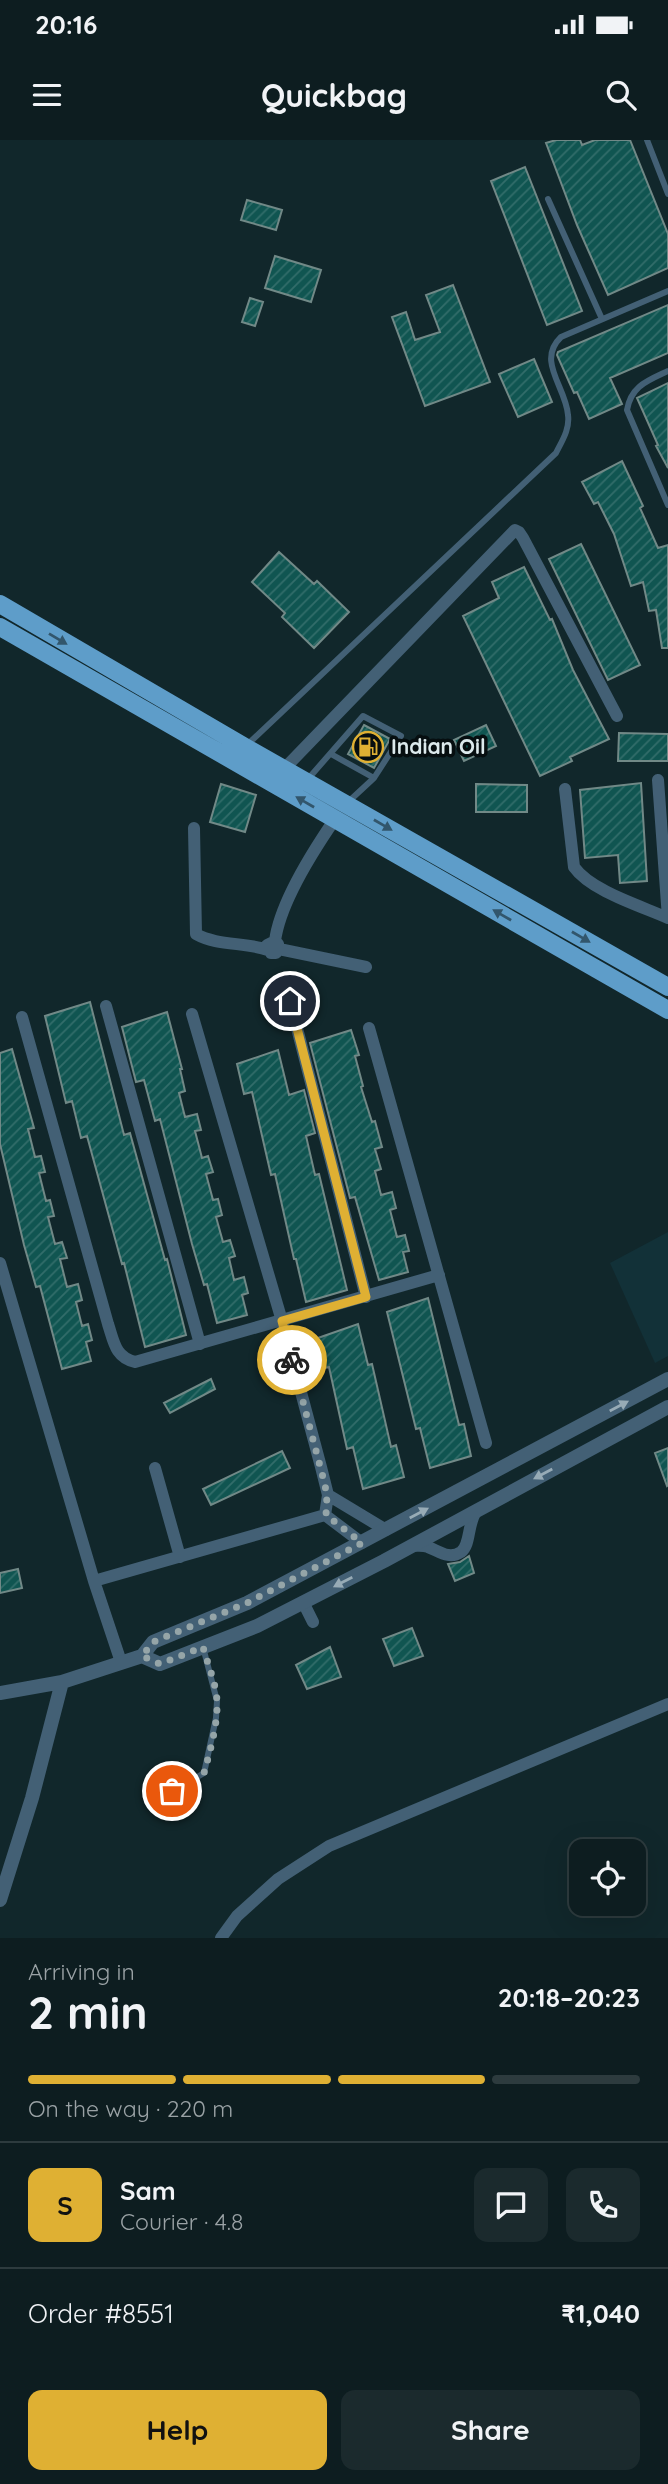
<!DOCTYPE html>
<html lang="en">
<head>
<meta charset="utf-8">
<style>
	body { margin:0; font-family:Quicksand,sans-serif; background:#1b2a2d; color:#f1f3f6; height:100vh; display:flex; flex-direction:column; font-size:26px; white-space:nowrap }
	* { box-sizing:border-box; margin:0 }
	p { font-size:23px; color:#9aa2a5 }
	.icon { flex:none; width:38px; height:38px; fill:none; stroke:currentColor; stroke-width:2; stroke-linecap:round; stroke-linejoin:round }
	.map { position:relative; height:1798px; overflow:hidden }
	.details { display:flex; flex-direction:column; background:#0d1d20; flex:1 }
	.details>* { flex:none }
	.buttons { position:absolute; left:569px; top:1699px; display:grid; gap:14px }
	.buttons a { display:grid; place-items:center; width:77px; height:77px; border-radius:14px; background:#0d1d20; box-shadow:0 7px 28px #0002,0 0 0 2px #2d3b3e; font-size:35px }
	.pin { position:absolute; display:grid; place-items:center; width:60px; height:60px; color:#fff; margin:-30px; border:4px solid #fff; border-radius:50%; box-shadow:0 2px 7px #0007 }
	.courier { position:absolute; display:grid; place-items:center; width:70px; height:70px; margin:-35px; border:5px solid #dfb033; border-radius:50%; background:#fff; color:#222; box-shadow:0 2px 9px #0007 }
	.summary em { font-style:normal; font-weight:700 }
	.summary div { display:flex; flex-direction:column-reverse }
	.summary { display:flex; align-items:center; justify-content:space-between; height:119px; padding:0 28px }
	h1 { font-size:46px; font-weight:700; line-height:52px }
	.bar { display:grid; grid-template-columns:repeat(4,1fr); gap:10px 7px; align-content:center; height:84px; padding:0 28px }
	.bar i { height:9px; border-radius:5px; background:#2d3b3e }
	.bar .active { background:#dfb033 }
	.bar p { grid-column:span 4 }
	.line { display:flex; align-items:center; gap:18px; padding:0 28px; border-top:2px solid #2d3b3e }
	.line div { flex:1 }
	.round { display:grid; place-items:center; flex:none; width:74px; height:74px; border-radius:14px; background:#1b2a2d }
	.cta { display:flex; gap:14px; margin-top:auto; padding:14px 28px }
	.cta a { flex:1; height:80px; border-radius:14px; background:#dfb033; color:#111; font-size:28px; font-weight:700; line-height:80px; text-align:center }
	.cta a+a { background:#1b2a2d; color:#f1f3f6 }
	.status { display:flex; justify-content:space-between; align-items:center; height:49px; padding:0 35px; background:#0d1d20; direction:ltr }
	.status svg { height:19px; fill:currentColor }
	header { display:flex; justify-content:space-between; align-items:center; height:91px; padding:0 28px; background:#0d1d20; font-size:32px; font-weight:700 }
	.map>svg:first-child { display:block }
	.built { fill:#123138 }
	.building { fill:url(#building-hatch); stroke:#718987; stroke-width:2 }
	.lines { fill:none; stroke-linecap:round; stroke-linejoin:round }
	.service { stroke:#436075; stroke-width:6 }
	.minor { stroke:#436075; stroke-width:12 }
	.tertiary { stroke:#436075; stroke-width:14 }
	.primary { stroke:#5e9dc9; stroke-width:18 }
	.oneway { fill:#32566c }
	.oneway2 { fill:#97abb6 }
	.done { stroke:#95a5a8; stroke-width:7; stroke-dasharray:0 12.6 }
	.route { stroke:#dfb033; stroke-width:9 }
	.labels { text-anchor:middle; stroke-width:7; stroke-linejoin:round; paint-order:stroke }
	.poi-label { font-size:21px; font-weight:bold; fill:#dce9ec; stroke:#060e10; text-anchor:start }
</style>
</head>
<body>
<div class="status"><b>20:16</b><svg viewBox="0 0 49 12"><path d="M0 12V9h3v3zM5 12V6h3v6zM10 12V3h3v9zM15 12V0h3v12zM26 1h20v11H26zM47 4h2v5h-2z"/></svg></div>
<header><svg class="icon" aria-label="menu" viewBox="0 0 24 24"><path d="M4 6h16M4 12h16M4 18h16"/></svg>Quickbag<svg class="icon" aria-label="search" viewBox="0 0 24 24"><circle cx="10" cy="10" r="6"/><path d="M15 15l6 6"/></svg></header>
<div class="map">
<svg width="668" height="1798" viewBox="0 0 668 1798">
	<defs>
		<pattern id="building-hatch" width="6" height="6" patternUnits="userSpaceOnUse" patternTransform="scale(1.75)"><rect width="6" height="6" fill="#105551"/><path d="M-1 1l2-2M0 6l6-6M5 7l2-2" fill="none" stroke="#326d6a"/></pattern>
	</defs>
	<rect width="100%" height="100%" fill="#11272b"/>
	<path class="built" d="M668,1092V1216L655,1223L610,1123Z"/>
	<path class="building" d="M556,0H580L582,5L595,0H630L668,94V128L608,155L577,85L546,3Z
		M525,27L582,171L547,185L491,41Z
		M247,60L282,70L276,90L241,80Z
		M275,116L321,130L311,162L265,148Z
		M453,145L490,242L425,266L392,177L406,172L415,200L440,192L426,155Z
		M250,158L263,162L255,186L242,182Z
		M668,165V213L610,238L622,264L589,279L577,252L574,253L557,215L558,212Z
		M534,219L552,262L518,277L499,234Z
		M668,243V328L656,306L658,305L637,258Z
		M622,321L643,366L640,368L658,408L668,405V508H662L656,470L649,471L643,442L631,446L614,394L598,362L594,364L582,342Z
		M581,404L640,525L608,540L549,419Z
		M279,412L314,444L317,441L349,472L314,508L282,477L285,473L252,442Z
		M524,427L550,480L552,479L573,530L609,599L570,617L572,621L540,636L463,476L499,458L492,442Z
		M364,585L390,599L374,628L348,614Z
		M486,585L496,606L464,621L454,600Z
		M619,593L668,594V621H618Z
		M641,643L647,741L620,743L618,715L585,718L580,650Z
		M221,644L256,655L245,692L210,682Z
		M476,644L527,645V672H476Z
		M90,862L124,995L130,993L165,1120L167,1119L186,1195L145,1207L124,1123L122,1124L87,996L81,998L72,961L66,963L45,876Z
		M167,872L182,929H180L185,951L179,953L185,977L197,974L201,990L195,991L202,1018L208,1016L213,1032L206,1034L213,1060L218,1059L222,1075L216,1077L223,1102L230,1100L235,1116L229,1118L234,1140L244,1137L248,1153L242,1155L247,1175L217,1183L207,1144L204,1145L192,1104L160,979L155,981L144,940L136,942L122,887Z
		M351,890L359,915L355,916L363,946L361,947L372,982L375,981L382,1007L375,1009L381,1029L375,1031L381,1055L392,1052L396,1068L390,1070L397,1097L405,1095L409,1111L403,1112L408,1132L379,1140L355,1057L350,1058L310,903Z
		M12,909L34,988L28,989L35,1017L41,1016L45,1032L39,1033L46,1061L50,1060L54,1076L48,1077L55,1104L62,1102L67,1118L60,1119L67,1147L78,1144L82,1160L76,1162L82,1186L88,1184L92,1200L86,1202L91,1221L62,1229L40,1146L36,1147L24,1105L0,1004V913Z
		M278,910L289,955L304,950L315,993L306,996L315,1035L319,1034L347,1150L306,1162L296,1119H294L275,1034L271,1035L252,952L244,954L237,924Z
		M428,1158L459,1285L464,1284L471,1316L430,1328L420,1288L416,1289L387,1172Z
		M358,1184L368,1225L372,1224L391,1307L396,1305L404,1337L363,1349L353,1307L347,1309L329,1227L325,1228L318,1198Z
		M211,1239L215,1249L170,1273L164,1263Z
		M668,1308V1345L667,1346L655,1313Z
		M282,1311L290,1328L211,1365L203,1349Z
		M469,1416L474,1433L455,1441L448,1424L460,1422Z
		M18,1429L22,1448L0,1453V1433Z
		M412,1488L423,1516L394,1526L383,1499Z
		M330,1507L341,1537L307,1549L296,1525Z"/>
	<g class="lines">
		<path class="service" d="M647,0L668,54
			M548,59L602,179
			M668,231C647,241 631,246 627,270L668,365
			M247,605L556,313C562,301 570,289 568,275C566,247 536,221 561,197L668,151
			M331,614L374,638
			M308,639L363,576L401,596L374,638L347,663
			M172,1652L204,1633L216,1578L217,1561L203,1507"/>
		<path class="minor" d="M285,628L515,390L519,392L523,398L617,576
			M565,649L574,727C591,751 641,766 668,778L658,640
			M194,688L196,794C217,806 245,802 268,810
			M275,801C280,762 313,711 335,679
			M279,809L278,804L275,801L267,805L271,813H276L279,809L366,827
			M290,861L366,1157
			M106,866L200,1204
			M192,874L282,1181L321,1327L328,1355L325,1375
			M22,877L108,1184C114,1202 115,1217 135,1222L439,1135
			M369,888L486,1303
			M0,1123L94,1441L325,1375L362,1403
			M155,1328L180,1417
			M328,1355L386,1390
			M411,1406C417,1406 423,1405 428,1407C439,1411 449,1420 461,1412C471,1405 467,1383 477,1370
			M94,1441L121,1522
			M303,1462L313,1482
			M221,1798L237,1776L278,1739L329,1706L668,1564"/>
		<path class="tertiary" d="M142,1516L160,1524L257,1486L384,1421L668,1267
			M0,1553L62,1542L142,1516L153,1502L247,1463L668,1239
			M0,1760L32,1658L62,1542"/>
		<path class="primary" d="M0,464L245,607L668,847
			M0,487L668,870"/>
	</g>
	<defs><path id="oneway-solid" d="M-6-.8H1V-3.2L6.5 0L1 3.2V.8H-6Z" transform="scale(1.75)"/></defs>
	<g class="oneway">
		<use href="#oneway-solid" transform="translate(58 499) rotate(31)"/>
		<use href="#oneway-solid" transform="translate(305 662) rotate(-150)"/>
		<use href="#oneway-solid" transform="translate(383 685) rotate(30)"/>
		<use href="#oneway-solid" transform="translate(502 775) rotate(-150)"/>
		<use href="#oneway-solid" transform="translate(581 797) rotate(30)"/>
	</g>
	<g class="oneway2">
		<use href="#oneway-solid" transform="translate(619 1266) rotate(-28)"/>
		<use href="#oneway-solid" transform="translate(543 1334) rotate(152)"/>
		<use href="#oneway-solid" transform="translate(419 1373) rotate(-28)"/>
		<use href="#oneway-solid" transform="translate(343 1442) rotate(153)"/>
	</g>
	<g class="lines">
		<path class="done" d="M172,1651L204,1633C210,1611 218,1584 217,1561C216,1543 208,1525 203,1507L160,1524L142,1516L153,1502L247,1463L362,1403L326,1375L327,1355L324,1341L292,1220"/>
		<path class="route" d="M290,861L366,1157L282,1181L292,1220"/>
	</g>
	<defs>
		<g id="fuel-ring" transform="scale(1.575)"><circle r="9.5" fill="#060e10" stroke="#dfb033" stroke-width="1.5"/><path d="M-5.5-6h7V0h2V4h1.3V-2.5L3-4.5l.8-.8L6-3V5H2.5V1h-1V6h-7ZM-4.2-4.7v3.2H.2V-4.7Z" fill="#dfb033"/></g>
	</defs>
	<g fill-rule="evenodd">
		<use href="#fuel-ring" x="368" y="607"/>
	</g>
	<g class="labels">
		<g class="poi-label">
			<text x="391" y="614">Indian Oil</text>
		</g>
	</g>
</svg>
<div class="buttons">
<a><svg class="icon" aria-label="locate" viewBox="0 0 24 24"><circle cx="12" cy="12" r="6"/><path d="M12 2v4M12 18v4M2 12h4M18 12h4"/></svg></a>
</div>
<div class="pin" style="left:172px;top:1651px;background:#ea580c"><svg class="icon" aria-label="bag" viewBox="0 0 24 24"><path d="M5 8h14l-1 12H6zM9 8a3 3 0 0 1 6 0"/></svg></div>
<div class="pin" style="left:290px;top:861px;background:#1f2937"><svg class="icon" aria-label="home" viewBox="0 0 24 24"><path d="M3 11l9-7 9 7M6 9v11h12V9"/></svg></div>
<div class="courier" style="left:292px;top:1220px"><svg class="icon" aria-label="bike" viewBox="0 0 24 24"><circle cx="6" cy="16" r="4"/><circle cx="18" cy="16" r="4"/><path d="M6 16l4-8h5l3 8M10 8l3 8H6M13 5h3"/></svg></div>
</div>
<section class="details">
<div class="summary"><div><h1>2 min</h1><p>Arriving in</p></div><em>20:18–20:23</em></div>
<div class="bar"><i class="active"></i><i class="active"></i><i class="active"></i><i></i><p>On the way · 220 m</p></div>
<div class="line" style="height:126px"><b class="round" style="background:#dfb033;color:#111">S</b><div><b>Sam</b><p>Courier · 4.8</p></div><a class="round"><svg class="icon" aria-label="chat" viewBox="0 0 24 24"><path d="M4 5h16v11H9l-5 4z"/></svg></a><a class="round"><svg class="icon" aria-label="phone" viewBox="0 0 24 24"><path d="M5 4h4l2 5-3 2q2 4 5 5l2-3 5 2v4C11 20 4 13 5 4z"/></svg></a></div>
<div class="line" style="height:91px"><div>Order #8551</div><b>₹1,040</b></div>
<div class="cta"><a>Help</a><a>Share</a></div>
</section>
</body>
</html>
